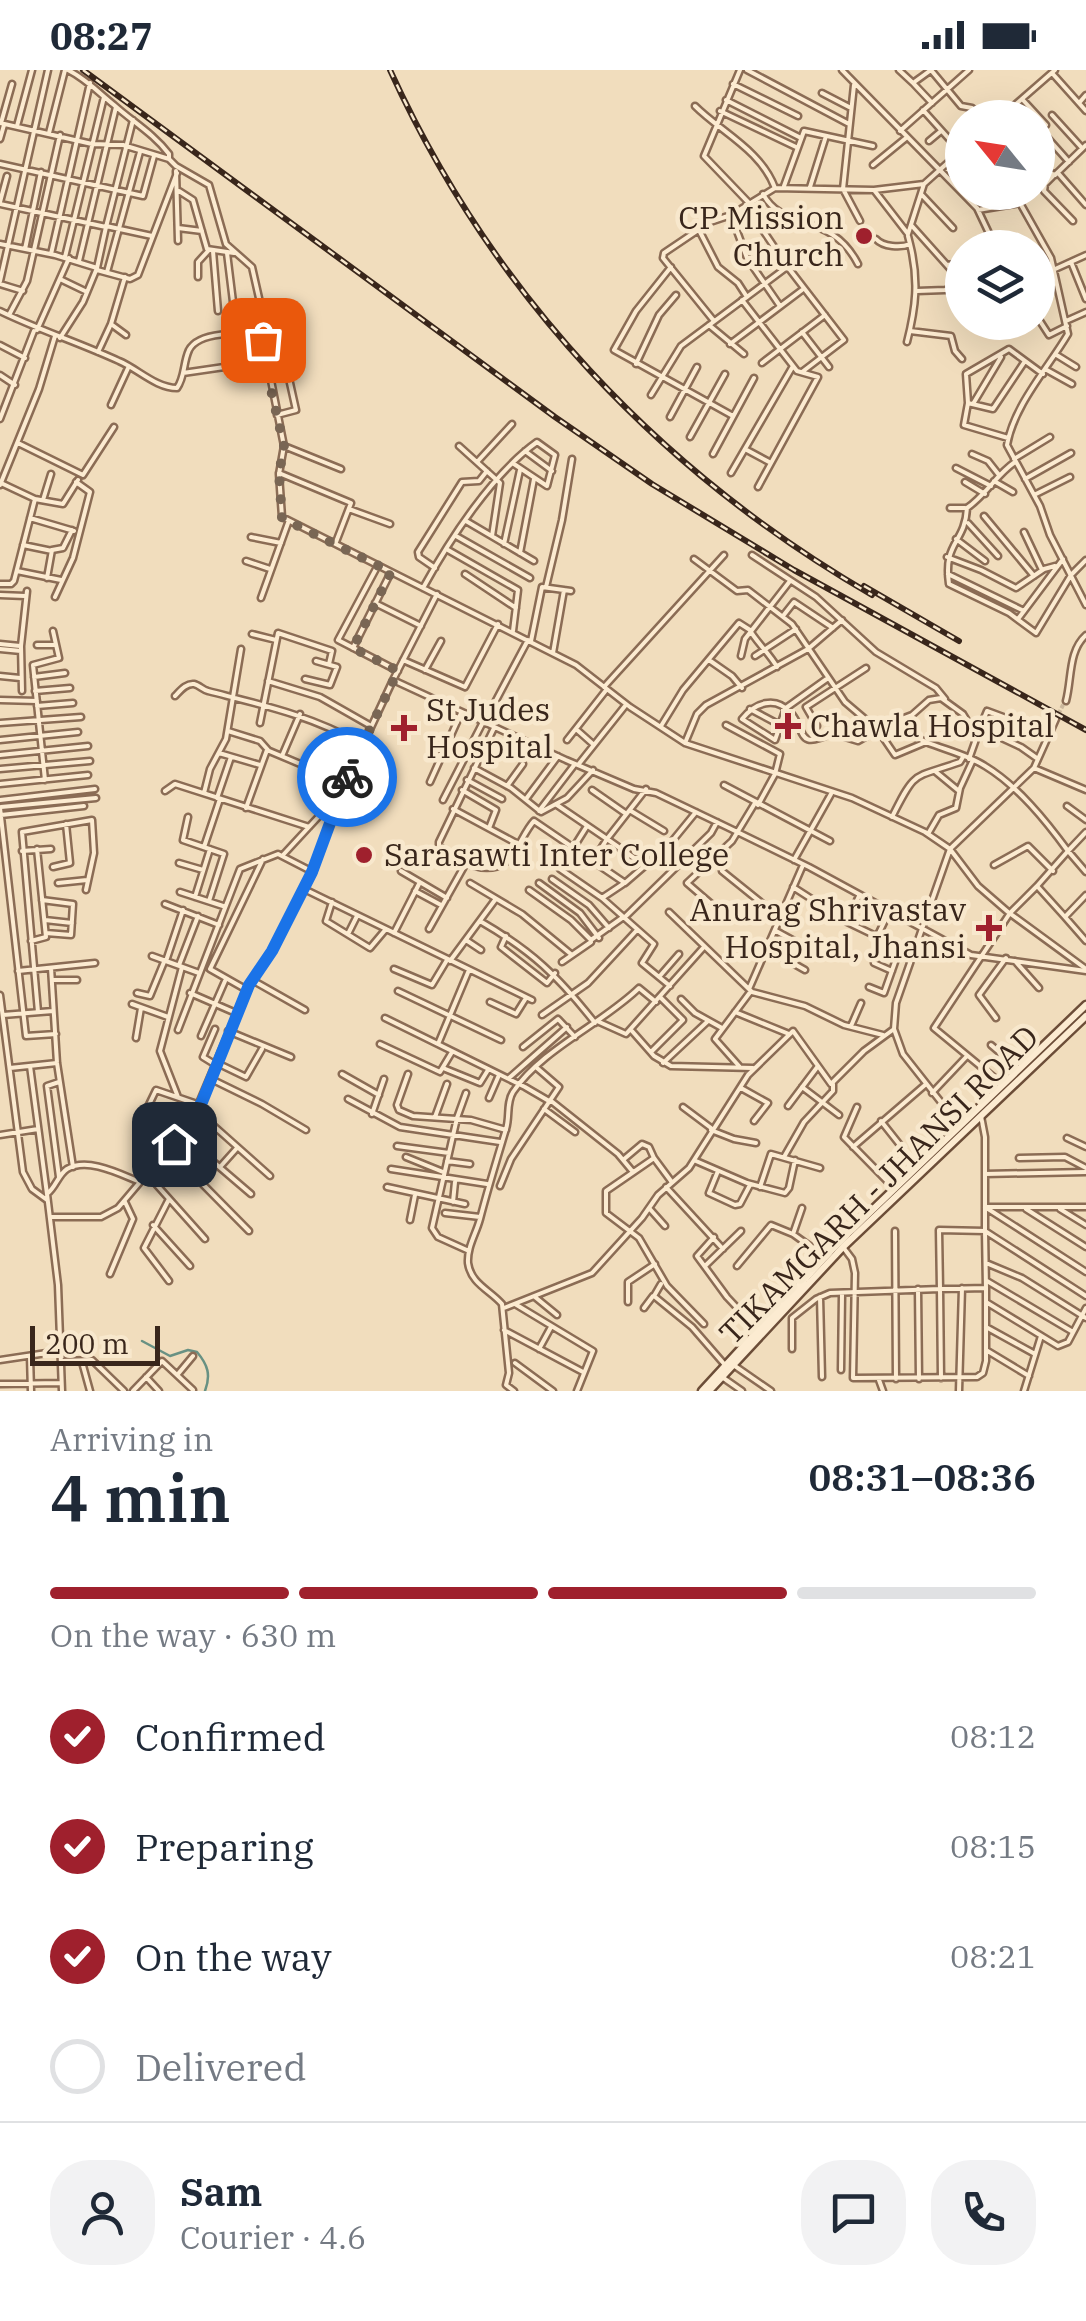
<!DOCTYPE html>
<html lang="en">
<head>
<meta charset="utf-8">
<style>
	body { margin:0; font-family:"IBM Plex Serif",serif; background:#f2f2f3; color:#1f2937; height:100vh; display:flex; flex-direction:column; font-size:38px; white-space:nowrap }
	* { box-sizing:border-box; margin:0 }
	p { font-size:32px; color:#747a83 }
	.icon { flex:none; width:55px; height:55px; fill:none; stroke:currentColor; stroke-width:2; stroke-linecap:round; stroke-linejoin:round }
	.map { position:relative; height:1321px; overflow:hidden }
	.details { display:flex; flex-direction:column; background:#fff; flex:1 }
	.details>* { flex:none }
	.needle { width:65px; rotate:300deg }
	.buttons { position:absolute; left:945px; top:30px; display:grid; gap:20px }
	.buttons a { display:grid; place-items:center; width:110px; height:110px; border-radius:50%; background:#fff; box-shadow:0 10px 40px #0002; font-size:50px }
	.scale { position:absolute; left:30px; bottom:25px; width:130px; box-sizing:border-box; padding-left:10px; border:5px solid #39261b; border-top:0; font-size:28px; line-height:35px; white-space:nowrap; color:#39261b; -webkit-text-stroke:8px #f8e8cd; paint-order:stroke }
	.pin { position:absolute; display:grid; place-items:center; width:85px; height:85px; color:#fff; margin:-42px; border-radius:20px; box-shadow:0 5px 15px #0006 }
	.courier { position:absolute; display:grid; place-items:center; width:100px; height:100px; margin:-50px; border:8px solid #1a73e8; border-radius:50%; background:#fff; color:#222; box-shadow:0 2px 12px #0007 }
	.summary em { font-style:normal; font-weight:600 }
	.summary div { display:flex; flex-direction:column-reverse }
	.summary { display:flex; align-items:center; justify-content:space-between; height:170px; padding:0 50px }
	h1 { font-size:65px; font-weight:600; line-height:75px }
	.bar { display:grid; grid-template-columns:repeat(4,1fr); gap:15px 10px; align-content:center; height:120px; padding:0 50px }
	.bar i { height:12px; border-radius:8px; background:#e0e1e3 }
	.bar .selected { background:#9f202d }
	.bar p { grid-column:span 4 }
	.line { display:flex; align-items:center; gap:25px; padding:0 50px; border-top:2px solid #e0e1e3 }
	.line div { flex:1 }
	.round { display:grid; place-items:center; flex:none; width:105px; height:105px; border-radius:40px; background:#f2f2f3 }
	ol { padding:0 50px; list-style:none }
	li { display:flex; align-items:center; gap:30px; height:110px }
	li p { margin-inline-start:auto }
	li .icon { padding:10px; border-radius:50%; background:#9f202d; color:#fff; stroke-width:4 }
	li:last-child { color:#747a83 }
	li i { width:55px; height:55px; border:5px solid #e0e1e3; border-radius:50% }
	.status { display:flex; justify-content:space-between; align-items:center; height:70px; padding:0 50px; background:#fff; direction:ltr }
	.status svg { height:28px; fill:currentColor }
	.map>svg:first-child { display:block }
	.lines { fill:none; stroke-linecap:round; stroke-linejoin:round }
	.stream { stroke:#689183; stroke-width:2.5 }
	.street-tunnel { stroke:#ccb89d; stroke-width:4; stroke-dasharray:4 2; stroke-linecap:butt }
	.street-casing { stroke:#8b6c55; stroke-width:9 }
	.secondary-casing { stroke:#6c4d38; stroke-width:11 }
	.street { stroke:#fcebd1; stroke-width:4 }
	.secondary { stroke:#fcebd1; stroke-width:6 }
	.rail-casing { stroke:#39261b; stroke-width:6 }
	.rail { stroke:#f8e8cd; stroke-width:2.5; stroke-dasharray:8; stroke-linecap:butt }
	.done { stroke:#796654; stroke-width:10; stroke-dasharray:0 18 }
	.route { stroke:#1a73e8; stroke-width:12 }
	.poi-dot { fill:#9f202d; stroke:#f8e8cd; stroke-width:4 }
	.labels { text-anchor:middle; stroke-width:9; stroke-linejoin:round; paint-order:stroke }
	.poi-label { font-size:32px; fill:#39261b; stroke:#f8e8cd; text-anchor:start }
	.street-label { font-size:32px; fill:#39261b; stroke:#f8e8cd }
</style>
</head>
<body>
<div class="status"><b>08:27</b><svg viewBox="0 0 49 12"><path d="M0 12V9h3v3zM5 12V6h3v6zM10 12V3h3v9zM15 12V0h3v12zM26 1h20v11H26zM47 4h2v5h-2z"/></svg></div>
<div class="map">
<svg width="1086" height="1321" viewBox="0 0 1086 1321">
	<rect width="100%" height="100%" fill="#f1ddbd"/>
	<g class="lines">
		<path class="stream" d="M142,1271L170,1286L188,1280L197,1282C208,1295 211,1305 205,1321"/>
		<path class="street-tunnel" d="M1056,649L1065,631"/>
		<g class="street-casing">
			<path id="street" d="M740,0L704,86L749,133
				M747,0L849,54
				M842,0L977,138L996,178
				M899,0L913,13L931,0L961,36L972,38L981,48
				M1052,3L1086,41
				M733,14L798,46
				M914,14L932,33
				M854,15L843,119L860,151
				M822,23L849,37
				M1022,29L1046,55
				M726,30L799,67
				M1079,33L1086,25
				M695,36C721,62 761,80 775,118
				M923,40L960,81
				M720,41L796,77
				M1052,45L1082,78
				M1000,48L1055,0
				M0,53L92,74L123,75L169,89V84C154,64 133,52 114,35C98,22 86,9 68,0
				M1,53L12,14
				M17,56L32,0
				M900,61L969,0
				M49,63L65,0
				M1045,65L1069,92
				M0,69L4,55
				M929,71L941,61
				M169,89L176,96L209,115L226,174L252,197L266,259L259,265
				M1038,90L1048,102L1055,105L1086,75
				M0,94L143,126L154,86
				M873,95L906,68
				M176,101L178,171
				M1058,103L1086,135
				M1053,106L1045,114L1044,121L1073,151
				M784,116L804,61L873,76
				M810,117L826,66
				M874,120L908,164L924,114
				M179,121L193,130L207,179L234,183
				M1017,122L1020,133
				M763,124C783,162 831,141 858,194
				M922,125L953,158
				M0,132L7,106
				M0,134L106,157L97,198L55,185L0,174
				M746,135L787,196L844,270L802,302
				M978,140L1020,133L1051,188L1068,264C1048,298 1014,335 1007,375L1040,436L1050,465L1086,535
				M731,145L747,188L780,236
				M106,156L152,166
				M912,156L962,212
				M106,157L133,50
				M178,158L202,161
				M699,160L718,197L738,213L747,227
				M876,169C883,177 901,178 910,174L908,166
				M25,179L41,102
				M213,181L218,241
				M227,183L235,248
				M51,184L90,13
				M65,187L104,27
				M79,191L116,37
				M1071,192L1086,229
				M947,195L962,193
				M671,197L636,241L614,280L733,346
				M97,200L130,209L138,205L177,103
				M1053,200L1086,185
				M107,202L140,82
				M198,207V192L209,180
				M60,209L87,222
				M0,211L48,0
				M0,214L23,221
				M917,221L945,220L962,215
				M1038,228L1043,226
				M742,230L797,301L818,307L758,417
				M0,241C39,260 80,273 119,291C138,299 156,318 177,318C185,307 183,293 189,280C199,261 240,263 259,265L263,270L284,376L279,404L282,447L576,595L630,637L685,673L852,728L925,762L950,779L978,816L1008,842L1086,899
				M9,245L27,211L60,65
				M1038,248L1049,265L1067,256
				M714,251L663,188L664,183L710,152L731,145L775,118L874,120L924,114L962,80
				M1066,251L1086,242
				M111,254L126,265
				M709,255L744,284
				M37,260L69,188
				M910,261L951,266L955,281L962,289
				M802,262L829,297
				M60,268L83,232L97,198
				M907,272C916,237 919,210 910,174
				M730,274L802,220
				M0,275L25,288
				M98,282L111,254L125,207
				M1055,284L1076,297
				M762,293L825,245
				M636,294L659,245L676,225
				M1045,299L1072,314
				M267,302L288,304L296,340L277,345
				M183,303L238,295L241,293L240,284L265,282
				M0,305L15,315
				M651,325L681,276L787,197
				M968,333L993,339L1025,291
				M973,334L1001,287
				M111,335L129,296
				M670,347L697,297
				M0,349L34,261
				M690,367L725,304
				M1008,368L964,355L968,333L966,304L1009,279L1043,304
				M18,373L83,405L114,357
				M284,376L341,399
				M459,376L500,413L492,466
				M745,379L771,393
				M525,381L552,401
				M713,384L754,308
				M972,384L988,391L999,405
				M1014,389L1050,367
				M477,392L512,354
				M1015,392C996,405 986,425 967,438C965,474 943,471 949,514L1009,543L1036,563L1071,505L1086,490
				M956,398L991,416
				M279,403L351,433L336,472
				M731,403L793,296
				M1025,409L1071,383
				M994,411L1013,422
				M965,412L985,424
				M1,413L35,429L63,434L78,410
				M0,415L39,319L55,266
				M1034,425L1070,407
				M43,430L51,404
				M950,438H965
				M349,439L390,454
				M984,446L1034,506
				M30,448L74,461
				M466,451L534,491
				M968,453L998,486
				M1024,462L1042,500
				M456,466L530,508
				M251,467L281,473
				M956,469L985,491
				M504,474L520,400
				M23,475L52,481
				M448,480L518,520L513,561
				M520,483L534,409
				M752,485L816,527L876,582L936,618L945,629
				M947,487L981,500L1016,518L1044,499L1055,496
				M694,489L737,521L748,520L792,554L845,632L878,660L895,685L926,672C946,680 968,685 985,696C1018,716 1046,751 1068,781L1086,762
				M246,491L270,499
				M377,497L338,570L398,601
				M435,498L419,487L418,482L462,412L479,411L487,401
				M17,501L61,510
				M465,504L516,538
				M948,504L1024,541
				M47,508L52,480L63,478L72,460
				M0,514H11L14,511L35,429
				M546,517L562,450L572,389
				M423,518C450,469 492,404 537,372L555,385L547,416L514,394
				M437,524L393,610L566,690L634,719L656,723L727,757L809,797L971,885L1086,901
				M0,525L25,526
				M55,527L73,488L90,422L76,412
				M261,528L288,453
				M375,533L421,556
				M783,546L794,532L833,558
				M1018,549L1063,489
				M252,564L276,570
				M531,571L542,517L571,521
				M0,574L20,576
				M37,575H56
				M353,578L391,502
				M0,579L21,581
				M553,583L564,520
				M741,586L745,569L790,511
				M755,586L796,559
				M403,590L465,617L498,554
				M709,590L732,606L742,618
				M425,600L441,571
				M0,606L20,608
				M34,607L65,603
				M828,608L786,638L775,670L742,649C755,633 775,625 791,643C806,660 796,681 832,663L858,671L888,654L912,645L929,630L941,628L963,644L977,667
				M305,609L330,615L337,597L316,591
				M268,611L320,627L371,656
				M604,617L724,485
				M22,621L21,576L27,521
				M35,621L70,618
				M175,626C180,621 186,613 194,614C199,615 203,620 208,621C266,636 309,645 362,674
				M0,630L37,631
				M1066,631C1072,609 1068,581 1086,565
				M37,636L73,633
				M750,639L780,655
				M0,653L81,647
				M260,653L278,563L332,581L329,594
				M484,653L528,570
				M726,655L780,684L775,704L758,735
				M661,656L683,620L739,553L750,560C753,568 770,584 777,597
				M817,656L806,637L866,598
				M494,658L439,772V776C456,792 486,806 506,792C515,786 525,760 534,751L625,813L669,775L696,742
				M980,658L987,641L1049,664
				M576,659L594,675
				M228,661L260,671L268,680
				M911,665L926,672
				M0,670L78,662
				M567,670L607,619
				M685,673L697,644L706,635L808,579L842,550
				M219,683L260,695
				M0,685L88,676
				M282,686L300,644
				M969,689L980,658L1021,677L1038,689
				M578,695L625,636
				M474,698L511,718L541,742L567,728L593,700
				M1034,698L1086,720
				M0,699L90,691
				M936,702L959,721
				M45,710L33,595L59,588L53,561
				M467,710L502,729
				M430,712L461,643
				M0,714L88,705
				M724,715L830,771
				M507,716L523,694
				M462,720L496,740L489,758
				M592,720L625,743
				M165,721L175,714L309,757
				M204,723L210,699L226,669L241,579
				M217,728L231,687
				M526,729L558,686
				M0,730L95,719
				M443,730L482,654
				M557,735L607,769L646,719
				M1067,736L1086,750
				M1,737L96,728
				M0,738L26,966L56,964
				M246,738L267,680L343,712
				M453,739L518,774
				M539,741L575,694
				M631,741L664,761
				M1,745L84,736
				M188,747L183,770L224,784L209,831
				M892,747C916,699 912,709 960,692L963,687
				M587,756L560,799L602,828L654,874L642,893L670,916
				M928,764L939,745L956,738L960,718L972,692
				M204,777L220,729
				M22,781L51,779
				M283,785L321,744L334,739
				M794,790L831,724
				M593,791L607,769L644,795
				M179,793L203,800
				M994,795L1028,776L1053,801
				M53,797L70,793L66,754
				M401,801L447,828
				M722,801L779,847
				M1086,802L1068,781L1037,816L1065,847L1086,825
				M552,809L589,835L609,858
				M58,813L87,810
				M470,813L522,844L572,885
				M539,813L580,843L599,868
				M793,817L824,837
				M304,819L532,930
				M529,820L571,850L591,870L622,848
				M415,821L441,835
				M180,822L223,836
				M859,826L847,852L905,880
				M195,827L210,779
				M602,828L623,814
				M42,830L73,834L71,865L46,863
				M332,832L326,851L370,878L386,859
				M165,834L219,855
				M716,838L687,813L732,771L755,733
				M669,842L752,922L805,936L844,955L883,965
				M1065,847L1086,871
				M624,848L711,763L717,752
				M45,850L72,853
				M480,851C532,881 558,906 595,953
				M429,859L466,793
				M776,861L807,878
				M394,863L420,812
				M348,864L357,846
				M506,866L501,877L547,913L555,903
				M877,867L888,844
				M466,870L481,880
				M31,871L46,867L37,779
				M766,878L805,900
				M152,886L199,903
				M166,891L183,840
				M450,891L495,830
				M1015,891L1039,918
				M562,892L591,872
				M874,893L892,901
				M179,895L198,846
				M51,898L57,993L73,1097
				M394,899L432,915L447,890
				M18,901L95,893
				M659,907L679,884
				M52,910H77
				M252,910L305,940
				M869,917L884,923L900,878
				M749,919L803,795
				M247,920L210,899L263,789
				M398,921L501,970
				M137,923L150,926L164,892
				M190,923L236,943
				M0,925L23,1102L32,1119L47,1130
				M681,929L695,943L722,958
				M490,932L516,944L526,928
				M132,934L168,947
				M38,942L22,762L92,750L94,783L86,820
				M735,942L789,964
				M3,945L53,941
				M542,945L588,913L637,860
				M385,948L525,1017L549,1031
				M996,948L979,925L1006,888
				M597,951L626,964L703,878
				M851,956L861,933
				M215,959L203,987L216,995
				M178,960L240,799L278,784L313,802
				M228,961L291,987
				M632,961L654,986L671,996L753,998
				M201,966L225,911
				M136,968L141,938
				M380,974L440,1002L452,982
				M438,974L469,900
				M991,975L1018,998
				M523,977L558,949L575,967
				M651,982L683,950L660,927
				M217,993L246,1007L262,979
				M663,993L708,951
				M30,996L47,1124
				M739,996L715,969L751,921
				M10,998L57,993
				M443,998L480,1013L488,1000
				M342,1004L379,1025
				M408,1004L397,1035L399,1040L413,1046L471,1050L506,1060
				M509,1008L567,957
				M211,1009L262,1034L306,1060
				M59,1012L47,1016L59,1107
				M1002,1014L934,958L1010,843L1037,816
				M802,1017L839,1045
				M741,1018L768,1033L754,1051
				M466,1023L457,1048L432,1158L438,1167L469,1181
				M932,1023L967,986
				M178,1027L160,981L182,897
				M489,1028L499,1005
				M348,1029L400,1057L500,1072
				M550,1030L618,1084L633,1102
				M200,1035L156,1020L144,1045L182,1065L251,1124
				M788,1036L818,996
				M683,1037L711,1058
				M857,1037L844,1067L895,1119
				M544,1039L575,1062
				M197,1041L270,1106
				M372,1044L384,1009
				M981,1046L985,1067V1161L939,1160L940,1219L986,1218L985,1161
				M435,1047L447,1014
				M881,1051L900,1075
				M959,1055L903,984L894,959L896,933L950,779L1034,698L1056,649
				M711,1060L734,1069L756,1073
				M0,1065L38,1059
				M1067,1068L1086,1077
				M397,1076L449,1083
				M853,1077L925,1015
				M169,1080L249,1161
				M406,1087L443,1102
				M784,1087L804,1052L833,1021V1014
				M1019,1088L1065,1087L1086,1098
				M623,1090L642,1074L649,1077L654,1088
				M447,1091L470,1094
				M696,1091L747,1113L785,1123L789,1118L795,1090
				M220,1097L237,1078
				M391,1099L487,1114
				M718,1101L709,1123L735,1135L740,1134L750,1115
				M147,1104L205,1169
				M985,1104L1086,1102
				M671,1111L654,1088L606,1121V1143L639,1168L667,1216L704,1254
				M500,1116L511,1089L559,1017L537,998
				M387,1117L465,1134
				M666,1117L723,1179
				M760,1117L771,1084L820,1098
				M453,1132L455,1112
				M985,1137L1086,1202
				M986,1137H1086
				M649,1138L665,1156
				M1026,1139L1086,1177
				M1060,1139L1086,1155
				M445,1143L480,1147
				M50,1147H101L118,1138L191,1052L249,915L272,881L313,802L339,726L393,610
				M410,1150L415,1125
				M153,1155L190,1196
				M895,1161L896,1309
				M985,1161L1086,1226
				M793,1164L802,1138
				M714,1167L697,1186L727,1227L758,1260
				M843,1177L852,1189L855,1203L853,1308L977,1307L983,1303L986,1291V1218
				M986,1193L1022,1208L1086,1248
				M705,1196L741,1161
				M737,1196L771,1155L793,1164L825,1187
				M110,1204L133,1149L125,1132
				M169,1211L144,1178L169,1129
				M987,1211L1073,1262
				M661,1214L654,1226L692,1257L725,1295
				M918,1219L919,1309
				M535,1227L557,1245
				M820,1227L822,1307
				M628,1232V1212L655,1194
				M986,1232L1058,1276L1068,1272L1086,1238
				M515,1234L593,1281L577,1321
				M504,1238L592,1203L642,1148L658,1125L689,1098L748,1005L793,961L831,1014L864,981L894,959
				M644,1238L653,1226
				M986,1257L1035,1284
				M504,1260L583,1302
				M539,1279L551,1257
				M792,1279V1248L816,1229L830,1223L940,1219L941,1308
				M986,1280L1029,1306
				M30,1286L31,1321
				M0,1290L60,1281
				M62,1291L92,1290L124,1321
				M82,1292L90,1321
				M515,1293L553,1321
				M732,1294L771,1321
				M841,1300L842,1225
				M178,1304L193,1286
				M146,1307L159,1321
				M722,1307L742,1321
				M879,1310L883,1321
				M0,1314L60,1313
				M62,1321L58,1215L47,1124C56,1117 58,1105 67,1099C88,1087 120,1104 140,1112
				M133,1321L162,1291L193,1320
				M514,1321L506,1315L509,1303L502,1234C490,1220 471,1214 468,1193C467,1177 476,1164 480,1149C488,1118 497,1089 506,1059C510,1047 506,1033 513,1022C542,979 602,954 639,918L656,932
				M959,1321L962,1218
				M1024,1321L1041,1266"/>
		</g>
		<g class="secondary-casing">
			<path id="secondary" d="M702,1321L839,1172L1086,935
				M709,1321L843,1177L1086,946"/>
		</g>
		<use href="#street" class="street"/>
		<use href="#secondary" class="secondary"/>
		<g class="rail-casing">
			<path id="rail" d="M83,0L555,347L652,414L794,500L1086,660
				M390,0C492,224 660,402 872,525
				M864,516L959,571"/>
		</g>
		<use href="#rail" class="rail"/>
	</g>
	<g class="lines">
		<path class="done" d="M263,270L266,298L284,376L279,404L282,448L391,502L353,578L398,601L347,707"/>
		<path class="route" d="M174,1074L202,1032L249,915L272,881L312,802L347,707"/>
	</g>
	<g class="poi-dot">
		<circle cx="864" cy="166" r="10"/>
		<path d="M783 641h10v10h10v10h-10v10h-10v-10h-10v-10h10z"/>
		<path d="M399 643h10v10h10v10h-10v10h-10v-10h-10v-10h10z"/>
		<circle cx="364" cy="785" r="10"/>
		<path d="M984 843h10v10h10v10h-10v10h-10v-10h-10v-10h10z"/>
	</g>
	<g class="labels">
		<g class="poi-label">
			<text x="844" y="159" text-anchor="end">CP Mission<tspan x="844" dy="37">Church</tspan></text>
			<text x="426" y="651">St Judes<tspan x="426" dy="37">Hospital</tspan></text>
			<text x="810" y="667">Chawla Hospital</text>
			<text x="384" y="796">Sarasawti Inter College</text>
			<text x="966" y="851" text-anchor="end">Anurag Shrivastav<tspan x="966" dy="37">Hospital, Jhansi</tspan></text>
		</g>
		<g class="street-label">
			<text transform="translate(879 1115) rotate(-45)" y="11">TIKAMGARH - JHANSI ROAD</text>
		</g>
	</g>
</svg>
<div class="buttons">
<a><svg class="needle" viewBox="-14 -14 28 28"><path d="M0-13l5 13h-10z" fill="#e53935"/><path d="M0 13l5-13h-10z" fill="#747a83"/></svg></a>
<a><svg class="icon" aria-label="layers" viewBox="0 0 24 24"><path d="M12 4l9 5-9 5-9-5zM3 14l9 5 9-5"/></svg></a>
</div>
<div class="scale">200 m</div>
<div class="pin" style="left:263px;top:270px;background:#ea580c"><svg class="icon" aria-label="bag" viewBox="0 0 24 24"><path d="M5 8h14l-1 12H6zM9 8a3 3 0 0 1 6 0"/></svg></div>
<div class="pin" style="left:174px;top:1074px;background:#1f2937"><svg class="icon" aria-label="home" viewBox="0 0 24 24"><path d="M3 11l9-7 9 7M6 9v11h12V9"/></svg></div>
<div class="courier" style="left:347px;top:707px"><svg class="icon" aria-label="bike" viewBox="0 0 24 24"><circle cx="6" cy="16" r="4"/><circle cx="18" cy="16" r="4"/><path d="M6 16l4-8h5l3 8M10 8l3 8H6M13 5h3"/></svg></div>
</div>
<section class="details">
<div class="summary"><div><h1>4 min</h1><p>Arriving in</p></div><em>08:31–08:36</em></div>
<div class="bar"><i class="selected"></i><i class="selected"></i><i class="selected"></i><i></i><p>On the way · 630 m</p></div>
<ol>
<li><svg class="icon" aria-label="check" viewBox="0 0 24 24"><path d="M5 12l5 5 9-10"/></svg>Confirmed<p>08:12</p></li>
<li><svg class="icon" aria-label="check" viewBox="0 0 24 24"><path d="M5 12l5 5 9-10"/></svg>Preparing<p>08:15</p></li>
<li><svg class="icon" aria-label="check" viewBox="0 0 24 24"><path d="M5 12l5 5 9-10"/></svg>On the way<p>08:21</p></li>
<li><i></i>Delivered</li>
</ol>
<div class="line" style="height:180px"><a class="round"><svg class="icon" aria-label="person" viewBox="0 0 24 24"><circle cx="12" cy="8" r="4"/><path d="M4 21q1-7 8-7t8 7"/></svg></a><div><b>Sam</b><p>Courier · 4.6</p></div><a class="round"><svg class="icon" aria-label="chat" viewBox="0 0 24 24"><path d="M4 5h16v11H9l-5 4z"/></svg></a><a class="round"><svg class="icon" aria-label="phone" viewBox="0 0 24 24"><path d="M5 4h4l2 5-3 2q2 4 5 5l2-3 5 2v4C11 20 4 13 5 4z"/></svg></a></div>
</section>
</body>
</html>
